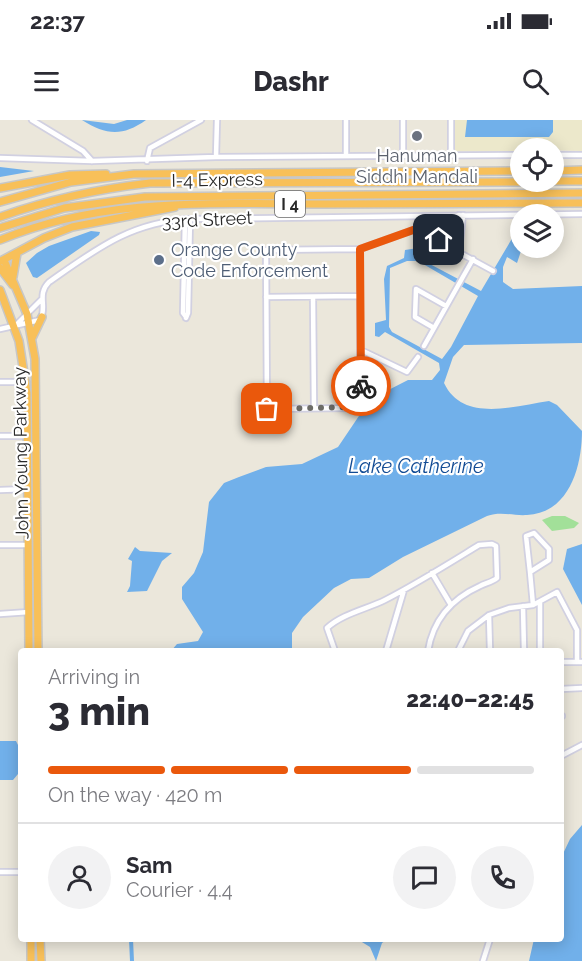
<!DOCTYPE html>
<html lang="en">
<head>
<meta charset="utf-8">
<style>
	body { margin:0; font-family:Raleway,sans-serif; background:#f2f2f3; color:#2b2b33; height:100vh; display:flex; flex-direction:column; font-size:22px; white-space:nowrap }
	* { box-sizing:border-box; margin:0 }
	p { font-size:20px; color:#7c7c81 }
	.icon { flex:none; width:33px; height:33px; fill:none; stroke:currentColor; stroke-width:2; stroke-linecap:round; stroke-linejoin:round }
	.map { position:relative; flex:1; overflow:hidden }
	.panel { position:absolute; left:18px; top:528px; width:546px; height:294px; display:flex; flex-direction:column; background:#fff; border-radius:6px; box-shadow:0 3px 15px #0003 }
	.panel>* { flex:none }
	.tools { position:absolute; left:510px; top:18px; display:grid; gap:12px }
	.tools a { display:grid; place-items:center; width:54px; height:54px; border-radius:50%; background:#fff; box-shadow:0 3px 15px #0003; font-size:30px }
	.pin { position:absolute; display:grid; place-items:center; width:51px; height:51px; color:#fff; margin:-26px; border-radius:12px; box-shadow:0 3px 9px #0006 }
	.courier { position:absolute; display:grid; place-items:center; width:60px; height:60px; margin:-30px; border:4px solid #ea580c; border-radius:50%; background:#fff; color:#222; box-shadow:0 2px 8px #0007 }
	.summary em { font-style:normal; font-weight:800 }
	.summary div { display:flex; flex-direction:column-reverse }
	.summary { display:flex; align-items:center; justify-content:space-between; height:102px; padding:0 30px }
	h1 { font-size:39px; font-weight:800; line-height:45px }
	.bar { display:grid; grid-template-columns:repeat(4,1fr); gap:9px 6px; align-content:center; height:72px; padding:0 30px }
	.bar i { height:8px; border-radius:4px; background:#e1e1e2 }
	.bar .on { background:#ea580c }
	.bar p { grid-column:span 4 }
	.line { display:flex; align-items:center; gap:15px; padding:0 30px; border-top:2px solid #e1e1e2 }
	.line div { flex:1 }
	.round { display:grid; place-items:center; flex:none; width:63px; height:63px; border-radius:32px; background:#f2f2f3 }
	.status { display:flex; justify-content:space-between; align-items:center; height:42px; padding:0 30px; background:#fff; direction:ltr }
	.status svg { height:16px; fill:currentColor }
	header { display:flex; justify-content:space-between; align-items:center; height:78px; padding:0 30px; background:#fff; font-size:27px; font-weight:800 }
	.map>svg:first-child { display:block }
	.education { fill:#ece8cb }
	.green { fill:#a2e099 }
	.water { fill:#71b0ea; fill-rule:evenodd }
	.lines { fill:none; stroke-linecap:round; stroke-linejoin:round }
	.canal { stroke:#71b0ea; stroke-width:4 }
	.minor-casing { stroke:#d1d0e1; stroke-width:8 }
	.highway-casing { stroke:#c7c7c7; stroke-width:10 }
	.minor { stroke:#fff; stroke-width:4.5 }
	.highway { stroke:#f8c059; stroke-width:7 }
	.done { stroke:#6d6c67; stroke-width:6; stroke-dasharray:0 10.8 }
	.route { stroke:#ea580c; stroke-width:8 }
	.worship-dot { fill:#6b7280; stroke:#fff; stroke-width:2 }
	.service-dot { fill:#5c6f8a; stroke:#fff; stroke-width:2 }
	.labels { text-anchor:middle; stroke-width:4.5; stroke-linejoin:round; paint-order:stroke }
	.shield { fill:#fff; stroke:#696969; stroke-width:1.5 }
	.shield-label { font-size:16px; font-weight:bold; fill:#292929 }
	.worship-label { font-size:18px; fill:#5b616d; stroke:#fff }
	.street-label { font-size:18px; fill:#292929; stroke:#fff }
	.service-label { font-size:18px; fill:#4e5e75; stroke:#fff; text-anchor:start }
	.water-label { font-size:20px; font-style:italic; fill:#124b94; stroke:#fff }
</style>
</head>
<body>
<div class="status"><b>22:37</b><svg viewBox="0 0 49 12"><path d="M0 12V9h3v3zM5 12V6h3v6zM10 12V3h3v9zM15 12V0h3v12zM26 1h20v11H26zM47 4h2v5h-2z"/></svg></div>
<header><svg class="icon" aria-label="menu" viewBox="0 0 24 24"><path d="M4 6h16M4 12h16M4 18h16"/></svg>Dashr<svg class="icon" aria-label="search" viewBox="0 0 24 24"><circle cx="10" cy="10" r="6"/><path d="M15 15l6 6"/></svg></header>
<div class="map">
<svg width="582" height="841" viewBox="0 0 582 841">
	<rect width="100%" height="100%" fill="#ebe7db"/>
	<path class="education" d="M453,0H582V31L520,28V31H453Z"/>
	<path class="green" d="M552,396H565L579,403L574,408L552,411L542,400Z"/>
	<path class="water" d="M82,0L114,4L127,0H146C122,17 106,15 82,0Z
		M467,0H553V12L549,17H465Z
		M0,47L34,51L0,57Z
		M520,105L522,128L517,143L507,137L503,147V162L513,169L582,166V223L464,225L453,237L444,263C463,303 514,286 549,281L557,285L582,311C582,345 570,393 527,395C513,396 501,391 487,396L403,437L369,458L351,459L334,468L303,497L292,513V531H171L177,524L198,521L203,512L182,479V467L194,453L203,432L209,382L224,363L239,357L266,347L302,344L338,327L365,287V282L408,260H432L440,250L439,243L385,212L379,217L375,216V203L386,200L384,159L387,146L404,138L405,130L418,128L425,134L426,142L481,171ZM407,141H418L478,176L451,227L442,239L392,212L389,207L390,148Z
		M91,111L100,112L99,115L37,158L33,157L26,143L37,133L49,126Z
		M582,424V485L563,449L567,429Z
		M135,427L140,431L172,433L162,441L147,471L127,472L130,466L132,441L128,439Z
		M0,621H16L18,625V654L13,660H0Z
		M582,705V841H529L534,819H561V738L570,719Z
		M357,819H388L382,823L376,841L370,827Z"/>
	<g class="lines">
		<path class="canal" d="M131,819L132,841"/>
		<g class="minor-casing">
			<path id="minor" d="M32,0L83,31L92,41
				M403,0V35
				M451,35V0
				M554,35H582
				M346,36V0
				M216,37L217,0
				M0,38L92,41L216,37L520,35
				M147,41L150,28L201,0
				M185,99L183,193L186,197
				M360,129V283L352,288L267,289L266,130L360,129L416,109L493,151
				M455,129L459,120V95
				M459,131L463,95
				M266,177L360,176
				M313,177L314,288
				M186,198L188,193L190,99
				M15,206L41,180
				M434,208L415,197L416,169L446,186
				M0,209L40,200C48,187 36,175 49,162C95,130 130,102 190,99L582,94
				M424,226L473,139
				M361,230L407,252L418,237
				M0,262H26
				M0,316H27
				M0,370L28,369
				M534,413L549,429V440L530,452L526,416Z
				M0,425H28
				M530,452L533,485
				M432,453L451,485
				M540,483V531
				M523,486L524,531
				M0,494L29,492
				M489,495L490,531
				M335,531L327,508C342,494 367,489 385,480C418,463 448,444 479,425L492,424L496,426L497,458C492,462 486,463 480,466C451,479 433,500 428,531
				M386,531L404,470
				M458,531L468,511L489,495L509,488L533,485L557,472L577,510V542
				M561,542H582
				M561,569L582,568
				M561,596H562
				M561,636L582,625
				M0,752H21
				M483,841L490,819"/>
		</g>
		<g class="highway-casing">
			<path id="highway" d="M554,51L582,50
				M554,61H582
				M0,68L70,55L106,54
				M0,82L71,62L134,54L520,51
				M0,97C50,79 98,69 150,63L538,62
				M0,108L64,88L145,77L582,73
				M0,120C106,76 215,84 327,84C412,84 497,83 582,83
				M4,140L27,194L35,239L38,531
				M1,141L44,118L72,107L175,87
				M0,148L13,165
				M13,157L17,133
				M0,170L19,221L27,273L29,531
				M32,218L42,197
				M31,819V841
				M40,819L41,841"/>
		</g>
		<use href="#minor" class="minor"/>
		<use href="#highway" class="highway"/>
	</g>
	<g class="lines">
		<path class="done" d="M267,289L356,287L361,280V266"/>
		<path class="route" d="M361,266L360,129L416,109L439,120"/>
	</g>
	<circle class="worship-dot" cx="417" cy="16" r="6"/>
	<circle class="service-dot" cx="159" cy="140" r="6"/>
	<g class="labels">
		<rect class="shield" x="275" y="71" width="30" height="26" rx="4.5"/>
		<g class="shield-label">
			<text x="290" y="90">I 4</text>
		</g>
		<g class="worship-label">
			<text x="417" y="42">Hanuman<tspan x="417" dy="21">Siddhi Mandali</tspan></text>
		</g>
		<g class="street-label">
			<text transform="translate(217 60) rotate(-1)" y="6">I-4 Express</text>
			<text transform="translate(207 100) rotate(-3)" y="6">33rd Street</text>
			<text transform="translate(21 333) rotate(-91)" y="6">John Young Parkway</text>
		</g>
		<g class="service-label">
			<text x="171" y="136">Orange County<tspan x="171" dy="21">Code Enforcement</tspan></text>
		</g>
		<g class="water-label">
			<text x="416" y="353">Lake Catherine</text>
		</g>
	</g>
</svg>
<div class="tools">
<a><svg class="icon" aria-label="locate" viewBox="0 0 24 24"><circle cx="12" cy="12" r="6"/><path d="M12 2v4M12 18v4M2 12h4M18 12h4"/></svg></a>
<a><svg class="icon" aria-label="layers" viewBox="0 0 24 24"><path d="M12 4l9 5-9 5-9-5zM3 14l9 5 9-5"/></svg></a>
</div>
<div class="pin" style="left:267px;top:289px;background:#ea580c"><svg class="icon" aria-label="bag" viewBox="0 0 24 24"><path d="M5 8h14l-1 12H6zM9 8a3 3 0 0 1 6 0"/></svg></div>
<div class="pin" style="left:439px;top:120px;background:#1f2937"><svg class="icon" aria-label="home" viewBox="0 0 24 24"><path d="M3 11l9-7 9 7M6 9v11h12V9"/></svg></div>
<div class="courier" style="left:361px;top:266px"><svg class="icon" aria-label="bike" viewBox="0 0 24 24"><circle cx="6" cy="16" r="4"/><circle cx="18" cy="16" r="4"/><path d="M6 16l4-8h5l3 8M10 8l3 8H6M13 5h3"/></svg></div>
<section class="panel">
<div class="summary"><div><h1>3 min</h1><p>Arriving in</p></div><em>22:40–22:45</em></div>
<div class="bar"><i class="on"></i><i class="on"></i><i class="on"></i><i></i><p>On the way · 420 m</p></div>
<div class="line" style="height:108px"><a class="round"><svg class="icon" aria-label="person" viewBox="0 0 24 24"><circle cx="12" cy="8" r="4"/><path d="M4 21q1-7 8-7t8 7"/></svg></a><div><b>Sam</b><p>Courier · 4.4</p></div><a class="round"><svg class="icon" aria-label="chat" viewBox="0 0 24 24"><path d="M4 5h16v11H9l-5 4z"/></svg></a><a class="round"><svg class="icon" aria-label="phone" viewBox="0 0 24 24"><path d="M5 4h4l2 5-3 2q2 4 5 5l2-3 5 2v4C11 20 4 13 5 4z"/></svg></a></div>
</section>
</div>
</body>
</html>
